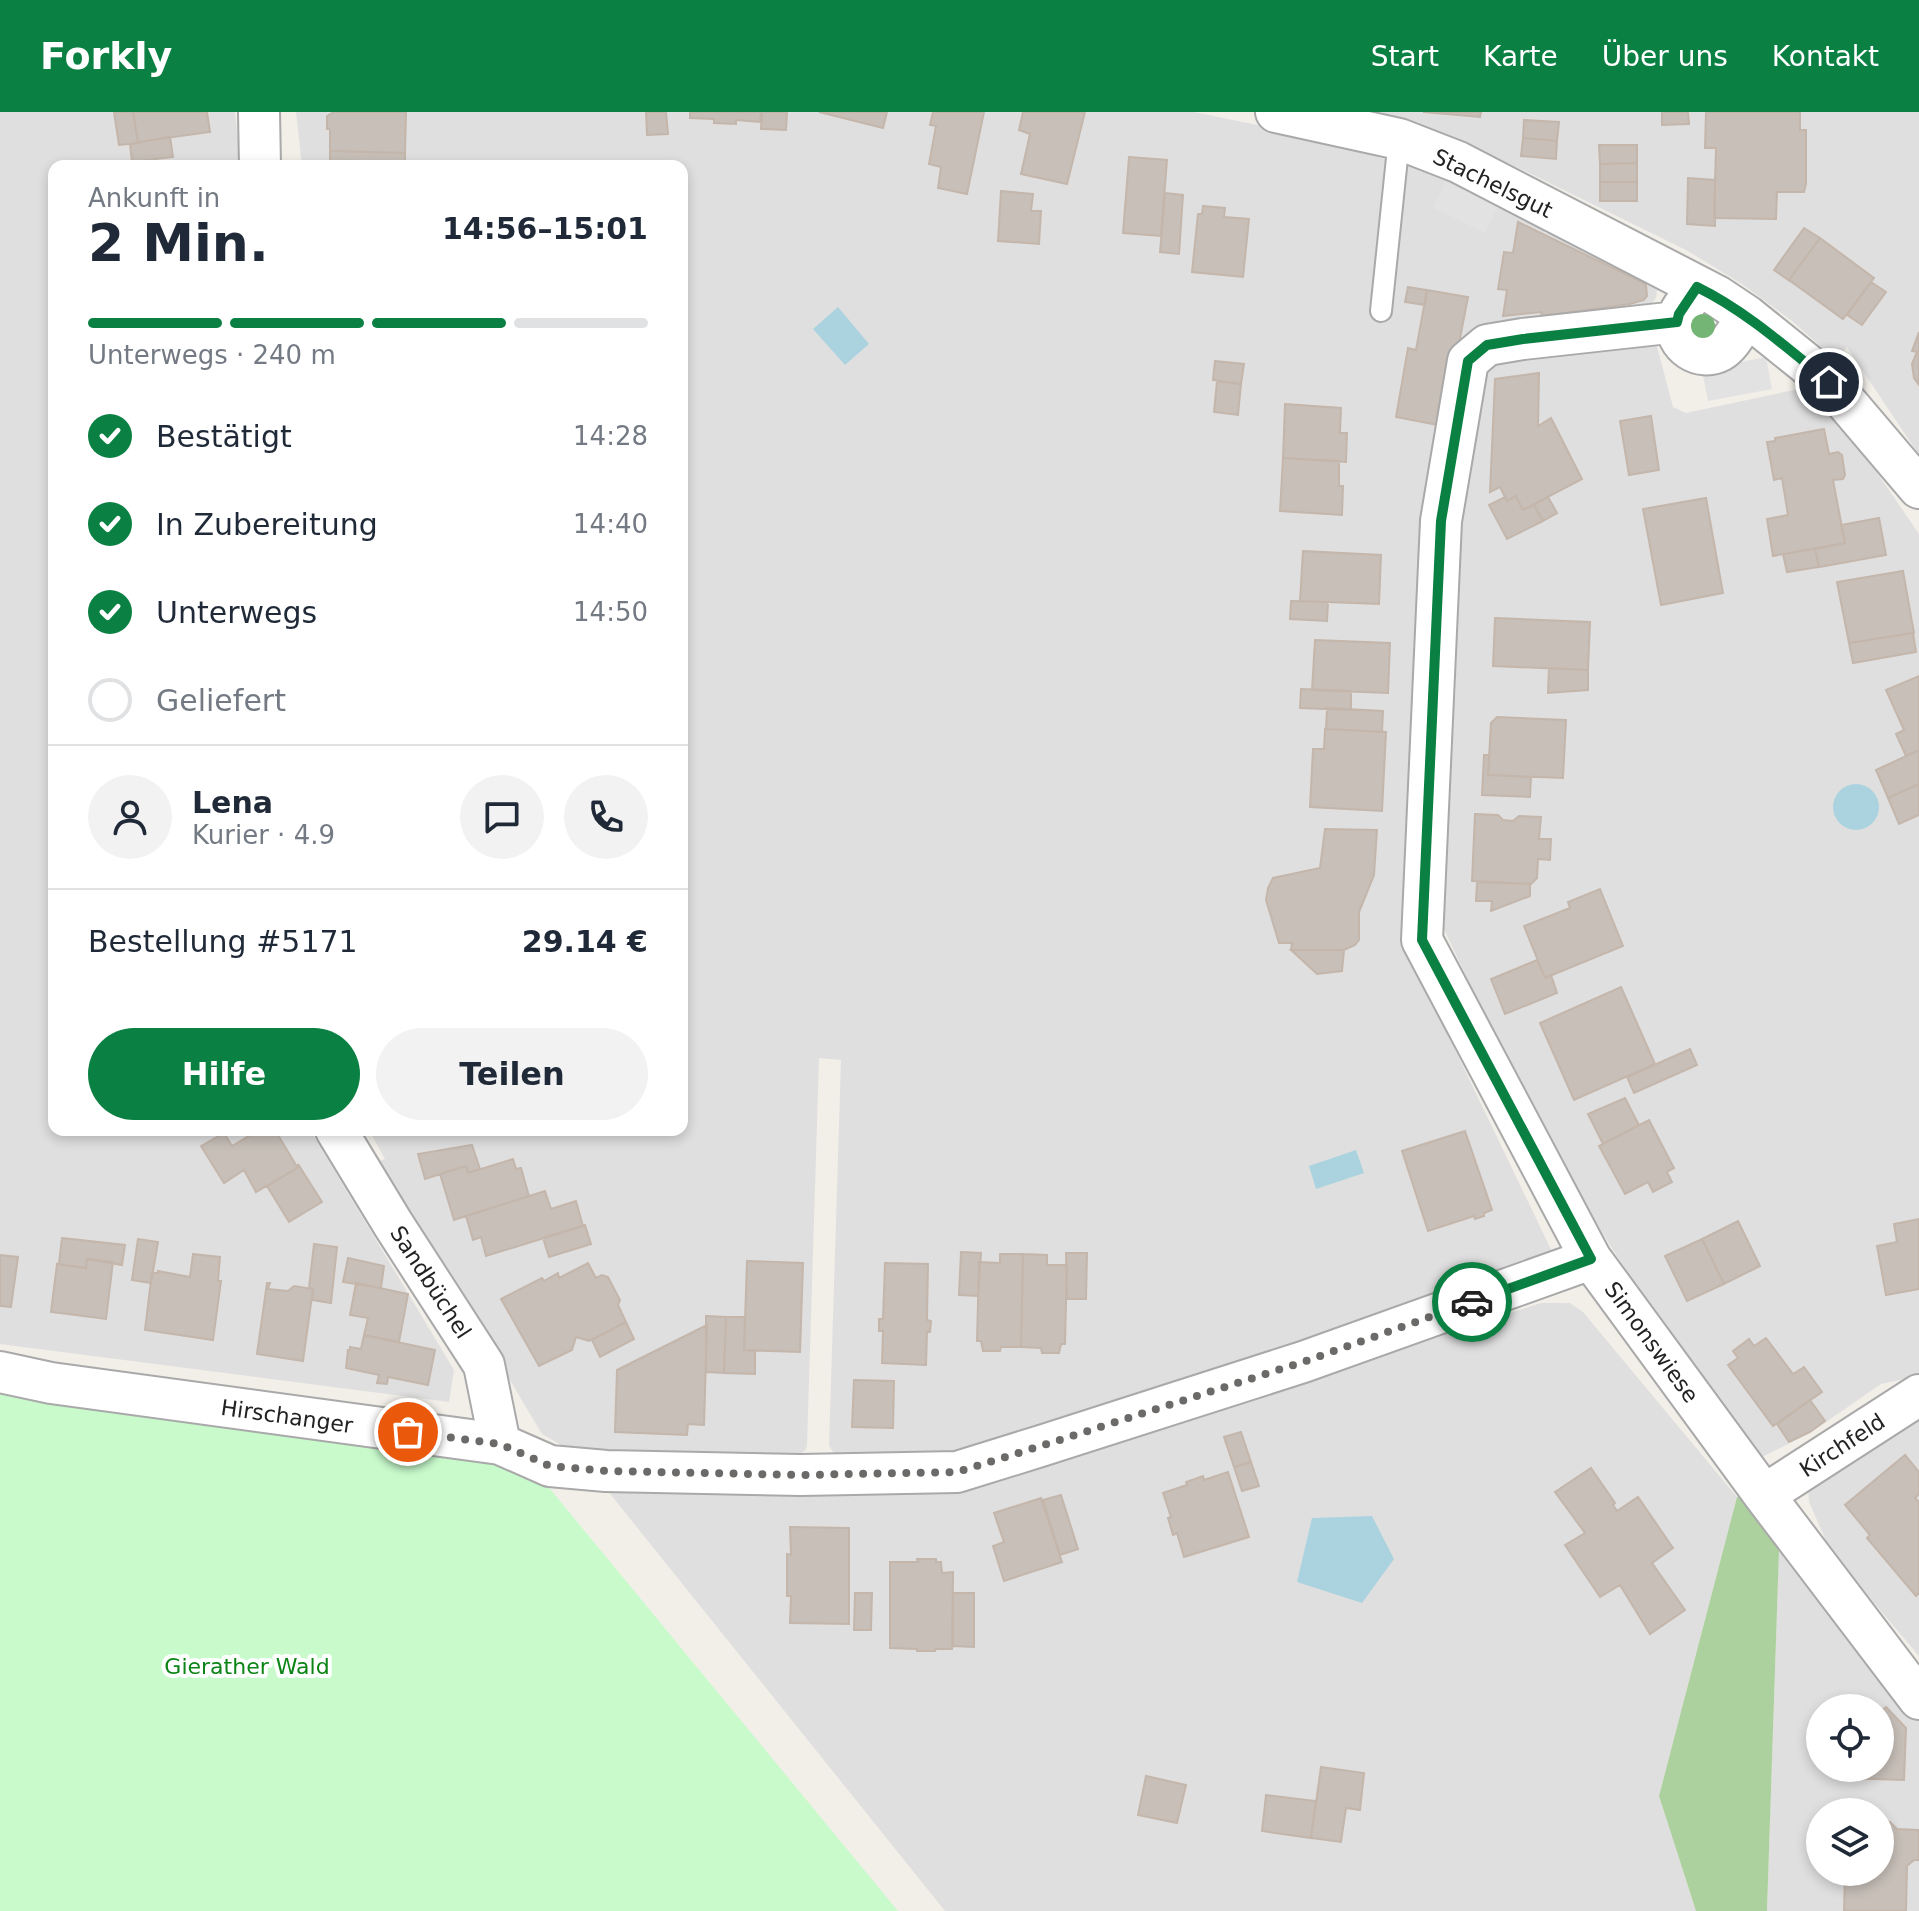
<!DOCTYPE html>
<html lang="de">
<head>
<meta charset="utf-8">
<style>
	body { margin:0; font-family:"DejaVu Sans",sans-serif; background:#f2f2f3; color:#1f2937; height:100vh; display:flex; flex-direction:column; font-size:30px; white-space:nowrap }
	* { box-sizing:border-box; margin:0 }
	p { font-size:26px; color:#747a83 }
	.icon { flex:none; width:44px; height:44px; fill:none; stroke:currentColor; stroke-width:2; stroke-linecap:round; stroke-linejoin:round }
	.map { position:relative; flex:1; overflow:hidden }
	.sheet { position:absolute; left:48px; top:48px; width:640px; height:976px; display:flex; flex-direction:column; background:#fff; border-radius:16px; box-shadow:0 4px 12px #0003 }
	.sheet>* { flex:none }
	.fabs { position:absolute; left:1806px; top:1582px; display:grid; gap:16px }
	.fabs a { display:grid; place-items:center; width:88px; height:88px; border-radius:50%; background:#fff; box-shadow:0 4px 12px #0003; font-size:40px }
	.pin { position:absolute; display:grid; place-items:center; width:68px; height:68px; color:#fff; margin:-34px; border:4px solid #fff; border-radius:50%; box-shadow:0 2px 8px #0007 }
	.courier { position:absolute; display:grid; place-items:center; width:80px; height:80px; margin:-40px; border:6px solid #0b8043; border-radius:50%; background:#fff; color:#222; box-shadow:0 2px 10px #0007 }
	.headline em { font-style:normal; font-weight:700 }
	.headline div { display:flex; flex-direction:column-reverse }
	.headline { display:flex; align-items:center; justify-content:space-between; height:136px; padding:0 40px }
	h1 { font-size:52px; font-weight:700; line-height:60px }
	.bar { display:grid; grid-template-columns:repeat(4,1fr); gap:12px 8px; align-content:center; height:96px; padding:0 40px }
	.bar i { height:10px; border-radius:6px; background:#e0e1e3 }
	.bar .active { background:#0b8043 }
	.bar p { grid-column:span 4 }
	.line { display:flex; align-items:center; gap:20px; padding:0 40px; border-top:2px solid #e0e1e3 }
	.line div { flex:1 }
	.round { display:grid; place-items:center; flex:none; width:84px; height:84px; border-radius:42px; background:#f2f2f3 }
	ol { padding:0 40px; list-style:none }
	li { display:flex; align-items:center; gap:24px; height:88px }
	li p { margin-inline-start:auto }
	li .icon { padding:8px; border-radius:50%; background:#0b8043; color:#fff; stroke-width:4 }
	li:last-child { color:#747a83 }
	li i { width:44px; height:44px; border:4px solid #e0e1e3; border-radius:50% }
	.cta { display:flex; gap:16px; margin-top:auto; padding:16px 40px }
	.cta a { flex:1; height:92px; border-radius:48px; background:#0b8043; color:#fff; font-size:32px; font-weight:700; line-height:92px; text-align:center }
	.cta a+a { background:#f2f2f3; color:#1f2937 }
	header { display:flex; align-items:center; gap:48px; box-sizing:border-box; height:112px; padding:0 40px; background:#0b8043; color:#fff }
	header strong { font-size:38px }
	nav { display:flex; gap:44px; margin-inline-start:auto; font-size:28px }
	.map>svg:first-child { display:block }
	.residential { fill:#e0dfdf; fill-rule:evenodd }
	.forest { fill:#add19e }
	.park { fill:#c8facc }
	.parking { fill:#e2e2e2 }
	.water { fill:#aad3df }
	.building { fill:#c7bfb8; stroke:#c4b6ab; stroke-width:2 }
	.lines { fill:none; stroke-linecap:round; stroke-linejoin:round }
	.service-casing { stroke:#a9a9a9; stroke-width:24 }
	.minor-casing { stroke:#a9a9a9; stroke-width:44 }
	.service { stroke:#fff; stroke-width:20 }
	.minor { stroke:#fff; stroke-width:40 }
	.tree { fill:#74b475 }
	.done { stroke:#6b6a68; stroke-width:8; stroke-dasharray:0 14.4 }
	.route { stroke:#0b8043; stroke-width:10 }
	.labels { text-anchor:middle; stroke-width:8; stroke-linejoin:round; paint-order:stroke }
	.street-label { font-size:22px; fill:#222; stroke:#fff }
	.park-label { font-size:22px; fill:#0c8416; stroke:#fff }
</style>
</head>
<body>
<header>
<strong>Forkly</strong>
<nav><a>Start</a><a>Karte</a><a>Über uns</a><a>Kontakt</a></nav>
</header>
<div class="map">
<svg width="1919" height="1799" viewBox="0 0 1919 1799">
	<rect width="100%" height="100%" fill="#f2efe9"/>
	<path class="residential" d="M0,0H235L241,54H54V1018H310L454,1258L449,1290L0,1232Z
		M296,0H1194L1277,17L1424,58L1541,112L1545,121L1559,120L1658,170L1656,186L1647,197L1552,212L1469,221L1467,228L1461,227L1455,254L1409,842L1557,1150L952,1345L840,1344L835,1342L829,1334L841,948L819,946L807,1334L805,1338L799,1344L577,1342L542,1322L380,1049L385,1047L369,1018H682V54H302Z
		M1380,0H1919V343L1847,235L1842,241L1834,246L1792,209L1742,172L1686,138L1523,58L1458,29Z
		M1654,223L1673,295L1686,301L1803,276L1863,340L1919,422V1264L1881,1272L1810,1321L1756,1348L1675,1235L1608,1130L1544,1022L1486,907L1442,813L1453,590L1455,589L1461,403L1485,252Z
		M1541,1191H1570L1583,1200L1737,1385L1659,1684L1696,1799H945L607,1378L958,1380Z
		M1919,1301V1544L1831,1440L1809,1390L1808,1376Z
		M1753,1380L1919,1603V1799H1767L1779,1440ZM1820,1596H1880V1656H1820ZM1820,1700H1880V1760H1820Z"/>
	<path class="forest" d="M1753,1380L1779,1439L1767,1799H1696L1659,1684L1737,1385Z"/>
	<path class="park" d="M0,1278L493,1341L546,1372L898,1799H0Z"/>
	<path class="parking" d="M1446,70L1498,94L1485,121L1433,96Z
		M1766,245L1772,277L1708,289L1702,258Z"/>
	<path class="water" d="M838,195L869,232L845,253L813,217Z
		M1833 695a23 23 0 1 1 46 0a23 23 0 1 1-46 0Z
		M1356,1038L1364,1061L1316,1077L1309,1054Z
		M1372,1404L1394,1447L1362,1491L1297,1470L1312,1406Z"/>
	<path class="building" d="M114,0H133L138,31L119,33Z
		M133,0H207L210,20L138,30Z
		M334,0H406L405,41L330,39V17H327V4Z
		M646,0H666L668,22L647,23Z
		M690,0H761L760,10L736,8V12L714,11V7L690,6Z
		M762,0H787L786,18L761,17Z
		M819,0H887L883,16Z
		M933,0H984L967,82L938,76L941,55L929,52L936,14L930,13Z
		M1023,0H1085L1067,72L1021,62L1030,22L1019,18Z
		M1423,0H1481L1480,5Z
		M1662,0H1688L1689,12L1662,13Z
		M1706,0H1800V18H1806V72L1804,80H1777L1776,107L1714,106L1716,36H1705Z
		M1524,8L1559,10L1557,29L1523,26Z
		M170,25L173,45L132,50L130,32Z
		M1523,26L1557,29L1556,47L1521,44Z
		M1599,33H1637V51L1600,52Z
		M330,39L405,41V54H330Z
		M1129,45L1167,48L1161,124L1123,121Z
		M137,50H151L150,54H134Z
		M1637,51V70H1600V52Z
		M1688,66L1715,68V114L1687,112Z
		M1600,70H1637V89H1600Z
		M1001,79L1033,82L1031,99H1041L1039,132L998,129Z
		M1165,81L1183,83L1179,142L1160,140Z
		M1203,94L1225,96L1224,105L1249,107L1243,165L1192,160L1198,102H1202Z
		M1518,110L1642,170L1646,173L1647,184L1644,188L1630,192L1542,204L1541,200L1503,204L1507,178L1498,177L1504,140L1513,141Z
		M1804,116L1820,126L1789,168L1791,170L1774,158Z
		M1820,126L1874,166L1843,207L1789,168Z
		M1871,170L1886,180L1862,213L1847,203Z
		M1408,175L1427,178L1425,193L1405,190Z
		M1427,178L1468,185L1443,314L1396,305L1408,236L1416,238Z
		M1919,220V273L1914,266L1912,252L1917,240L1912,239Z
		M1215,249L1244,252L1241,272L1213,268Z
		M1539,261L1538,314L1551,306L1582,367L1523,398L1516,384L1507,389L1500,375L1490,380L1495,267Z
		M1217,269L1241,272L1238,303L1214,300Z
		M1285,292L1341,296L1340,321H1347L1346,350L1283,346Z
		M1651,304L1659,358L1629,363L1620,309Z
		M1824,317L1829,342L1838,340L1842,343L1845,363L1843,367L1833,368L1845,431L1773,444L1767,407L1788,403L1782,366L1774,368L1767,330L1775,329V326Z
		M1283,346L1339,349V374H1343L1342,403L1280,399Z
		M1516,384L1523,398L1534,393L1543,409L1507,427L1489,393L1505,385L1507,389Z
		M1548,385L1557,401L1543,409L1534,393Z
		M1706,386L1723,481L1661,493L1643,397Z
		M1879,406L1886,443L1819,455L1815,437L1845,431L1841,413Z
		M1815,437L1819,455L1787,460L1783,442Z
		M1303,439L1381,443L1379,492L1300,489Z
		M1903,459L1914,521L1849,531L1837,470Z
		M1291,489L1328,490L1327,509L1290,507Z
		M1495,506L1590,510L1588,558L1493,554Z
		M1913,521L1916,540L1853,551L1849,531Z
		M1315,528L1390,531L1388,581L1312,578Z
		M1549,556L1588,558V578L1548,581Z
		M1919,564V638L1906,644L1896,622L1904,618L1886,578Z
		M1301,577L1351,579V598L1300,596Z
		M1327,596L1383,599L1382,620L1326,617Z
		M1497,605L1566,608L1563,666L1488,663L1491,611Z
		M1325,617L1386,620L1382,699L1310,695L1313,637H1324Z
		M1919,638V672L1888,686L1876,658Z
		M1484,643H1489L1488,663L1531,665L1530,685L1482,683Z
		M1919,672V703L1899,712L1888,686Z
		M1475,702L1498,703L1503,708L1513,709L1519,704L1541,705L1539,727H1551L1550,748L1538,747L1537,766L1531,772L1472,769Z
		M1325,717L1377,718L1374,763L1359,800V828L1355,833L1344,838H1291L1292,831H1279L1266,788L1268,776L1273,766L1320,756Z
		M1477,770L1530,772V784L1491,799L1492,789H1476Z
		M1600,777L1623,834L1545,866L1524,814L1570,796L1568,790Z
		M1291,838H1344L1342,859L1317,862Z
		M1537,848L1545,866L1551,863L1557,881L1505,902L1491,867Z
		M1621,875L1655,952L1574,988L1540,911Z
		M1690,937L1697,953L1634,981L1627,965Z
		M1625,986L1639,1013L1603,1032L1588,1002Z
		M1649,1008L1674,1056L1667,1060L1672,1070L1653,1080L1648,1070L1625,1082L1599,1034Z
		M259,1018H275L296,1053L299,1055L256,1080L244,1058L224,1071L201,1034L224,1021L232,1034Z
		M1465,1019L1492,1098L1484,1101V1104L1475,1107L1474,1104L1428,1119L1402,1039Z
		M472,1033L480,1057L468,1061L466,1054L425,1067L418,1042Z
		M513,1047L516,1057L521,1056L529,1084L454,1108L440,1062L466,1054L468,1061Z
		M298,1052L322,1090L289,1110L267,1074L299,1055Z
		M545,1079L551,1097L576,1089L583,1114L486,1144L481,1125L473,1128L466,1104Z
		M1919,1107V1177L1886,1183L1877,1134L1897,1130L1894,1112Z
		M1738,1109L1760,1154L1724,1172L1702,1127Z
		M585,1113L591,1132L549,1145L543,1126Z
		M62,1126L125,1133L122,1153L87,1147L86,1156L59,1152Z
		M138,1127L158,1130L151,1171L132,1168Z
		M1702,1127L1724,1172L1687,1189L1665,1144Z
		M314,1132L337,1135L331,1191L312,1188L313,1177L309,1176Z
		M961,1140L981,1141L978,1184L959,1183Z
		M1066,1141H1087L1086,1187H1067Z
		M193,1142L220,1145L218,1169H221L213,1228L145,1218L152,1160L158,1161V1159L190,1165Z
		M1000,1142H1023L1021,1235H1001L1000,1239H983L981,1229H977L979,1150L1000,1151Z
		M1023,1142L1047,1143V1153H1067L1065,1232H1061L1059,1241H1042L1041,1236L1021,1235Z
		M0,1143L18,1145L11,1195L0,1194Z
		M348,1146L384,1154L381,1176L343,1170Z
		M87,1147L113,1150L106,1207L51,1200L57,1152L86,1156Z
		M747,1149L803,1151L800,1240L744,1238Z
		M588,1151L596,1166L602,1163L608,1165L620,1188L618,1193L626,1210L589,1229L576,1225L572,1238L539,1254L501,1187L542,1166L544,1169L558,1161L559,1166Z
		M885,1151L928,1152L927,1208L931,1209L930,1220H927L926,1253L882,1251L883,1219H879V1207H883Z
		M267,1171H270L268,1177L288,1179L294,1174L313,1177L303,1249L257,1242Z
		M356,1171L408,1182L399,1230L364,1223L368,1206L350,1203Z
		M706,1204L726,1205L724,1261L706,1260Z
		M726,1205H745L744,1238L755,1239V1262L724,1261Z
		M626,1210L634,1227L600,1245L592,1228Z
		M707,1213L704,1313L688,1312L687,1323L615,1320L617,1258Z
		M364,1223L435,1238L428,1273L388,1265L387,1272L377,1271L379,1263L346,1256L348,1238H350V1235L361,1237Z
		M1766,1226L1793,1262L1804,1255L1822,1280L1773,1314L1728,1253L1738,1246L1733,1239L1749,1227L1754,1234Z
		M854,1268L894,1269L893,1316L852,1315Z
		M1810,1288L1825,1309L1810,1320L1789,1330L1777,1312Z
		M1241,1320L1251,1350L1234,1355L1224,1325Z
		M1905,1343L1919,1360V1382L1915,1386L1919,1390V1481L1916,1484L1867,1426L1870,1423L1845,1393Z
		M1251,1350L1259,1374L1242,1379L1234,1355Z
		M1591,1356L1615,1391L1613,1393L1617,1399L1638,1385L1673,1436L1652,1451L1685,1498L1650,1522L1620,1473L1600,1485L1565,1433L1585,1421L1555,1380Z
		M1228,1360L1249,1425L1184,1445L1177,1421L1173,1423L1168,1406L1171,1405L1163,1381L1187,1373L1186,1370L1203,1364L1204,1368Z
		M1061,1383L1078,1437L1060,1443L1043,1388Z
		M1041,1386L1062,1450L1004,1469L993,1434L1004,1430L994,1401Z
		M790,1415L849,1416V1512L790,1511L791,1484H787V1442L791,1443Z
		M917,1447H936V1450H941L942,1461L953,1460L952,1537H936L935,1539H917V1537L890,1536V1450H918Z
		M855,1481H872L871,1518H854Z
		M953,1481H974V1535L953,1534Z
		M1886,1595L1906,1616L1904,1668L1843,1666V1656H1880V1600Z
		M1321,1655L1364,1661L1360,1698L1346,1696L1341,1730L1311,1726Z
		M1146,1664L1186,1673L1177,1711L1138,1703Z
		M1266,1683L1316,1689L1311,1726L1262,1719Z
		M1880,1710H1890L1897,1717L1919,1718V1748H1914L1907,1754L1906,1799H1844L1845,1760H1880Z"/>
	<g class="lines">
		<g class="service-casing">
			<path id="service" d="M1381,199L1399,27"/>
		</g>
		<g class="minor-casing">
			<path id="minor" d="M259,0L260,54
				M1276,0L1399,27L1458,50L1717,184L1747,204L1829,270L1919,376
				M1688,188C1683,195 1678,201 1677,210C1674,233 1700,250 1720,239C1732,232 1739,215 1747,204
				M1677,210L1523,227L1487,233L1468,249L1441,409L1422,828L1591,1147L1764,1383L1919,1587
				M336,1018L393,1112L484,1253L500,1332
				M0,1260L51,1271L500,1332L550,1354L606,1359L801,1363L957,1360L1044,1333L1303,1250L1591,1147
				M1764,1383L1919,1283"/>
		</g>
		<use href="#service" class="service"/>
		<use href="#minor" class="minor"/>
	</g>
	<circle class="tree" cx="1703" cy="214" r="12"/>
	<g class="lines">
		<path class="done" d="M408,1320L500,1332L550,1354L606,1359L801,1363L957,1360L1044,1333L1303,1250L1472,1190"/>
		<path class="route" d="M1472,1190L1591,1147L1422,828L1441,409L1468,249L1487,233L1523,227L1677,210L1679,202L1697,175C1746,199 1787,236 1829,270"/>
	</g>
	<g class="labels">
		<g class="street-label">
			<text transform="translate(1493 71) rotate(26)" y="8">Stachelsgut</text>
			<text transform="translate(431 1170) rotate(57)" y="8">Sandbüchel</text>
			<text transform="translate(1652 1230) rotate(54)" y="8">Simonswiese</text>
			<text transform="translate(287 1304) rotate(8)" y="8">Hirschanger</text>
			<text transform="translate(1842 1333) rotate(-33)" y="8">Kirchfeld</text>
		</g>
		<g class="park-label">
			<text x="247" y="1562">Gierather Wald</text>
		</g>
	</g>
</svg>
<div class="fabs">
<a><svg class="icon" aria-label="locate" viewBox="0 0 24 24"><circle cx="12" cy="12" r="6"/><path d="M12 2v4M12 18v4M2 12h4M18 12h4"/></svg></a>
<a><svg class="icon" aria-label="layers" viewBox="0 0 24 24"><path d="M12 4l9 5-9 5-9-5zM3 14l9 5 9-5"/></svg></a>
</div>
<div class="pin" style="left:408px;top:1320px;background:#ea580c"><svg class="icon" aria-label="bag" viewBox="0 0 24 24"><path d="M5 8h14l-1 12H6zM9 8a3 3 0 0 1 6 0"/></svg></div>
<div class="pin" style="left:1829px;top:270px;background:#1f2937"><svg class="icon" aria-label="home" viewBox="0 0 24 24"><path d="M3 11l9-7 9 7M6 9v11h12V9"/></svg></div>
<div class="courier" style="left:1472px;top:1190px"><svg class="icon" aria-label="car" viewBox="0 0 24 24"><path d="M5 17H2v-5l4-1 3-4h7l3 4 3 1v5h-3M9 17h6M6 11h13"/><circle cx="7" cy="17" r="2"/><circle cx="17" cy="17" r="2"/></svg></div>
<section class="sheet">
<div class="headline"><div><h1>2 Min.</h1><p>Ankunft in</p></div><em>14:56–15:01</em></div>
<div class="bar"><i class="active"></i><i class="active"></i><i class="active"></i><i></i><p>Unterwegs · 240 m</p></div>
<ol>
<li><svg class="icon" aria-label="check" viewBox="0 0 24 24"><path d="M5 12l5 5 9-10"/></svg>Bestätigt<p>14:28</p></li>
<li><svg class="icon" aria-label="check" viewBox="0 0 24 24"><path d="M5 12l5 5 9-10"/></svg>In Zubereitung<p>14:40</p></li>
<li><svg class="icon" aria-label="check" viewBox="0 0 24 24"><path d="M5 12l5 5 9-10"/></svg>Unterwegs<p>14:50</p></li>
<li><i></i>Geliefert</li>
</ol>
<div class="line" style="height:144px"><a class="round"><svg class="icon" aria-label="person" viewBox="0 0 24 24"><circle cx="12" cy="8" r="4"/><path d="M4 21q1-7 8-7t8 7"/></svg></a><div><b>Lena</b><p>Kurier · 4.9</p></div><a class="round"><svg class="icon" aria-label="chat" viewBox="0 0 24 24"><path d="M4 5h16v11H9l-5 4z"/></svg></a><a class="round"><svg class="icon" aria-label="phone" viewBox="0 0 24 24"><path d="M5 4h4l2 5-3 2q2 4 5 5l2-3 5 2v4C11 20 4 13 5 4z"/></svg></a></div>
<div class="line" style="height:104px"><div>Bestellung #5171</div><b>29.14 €</b></div>
<div class="cta"><a>Hilfe</a><a>Teilen</a></div>
</section>
</div>
</body>
</html>
